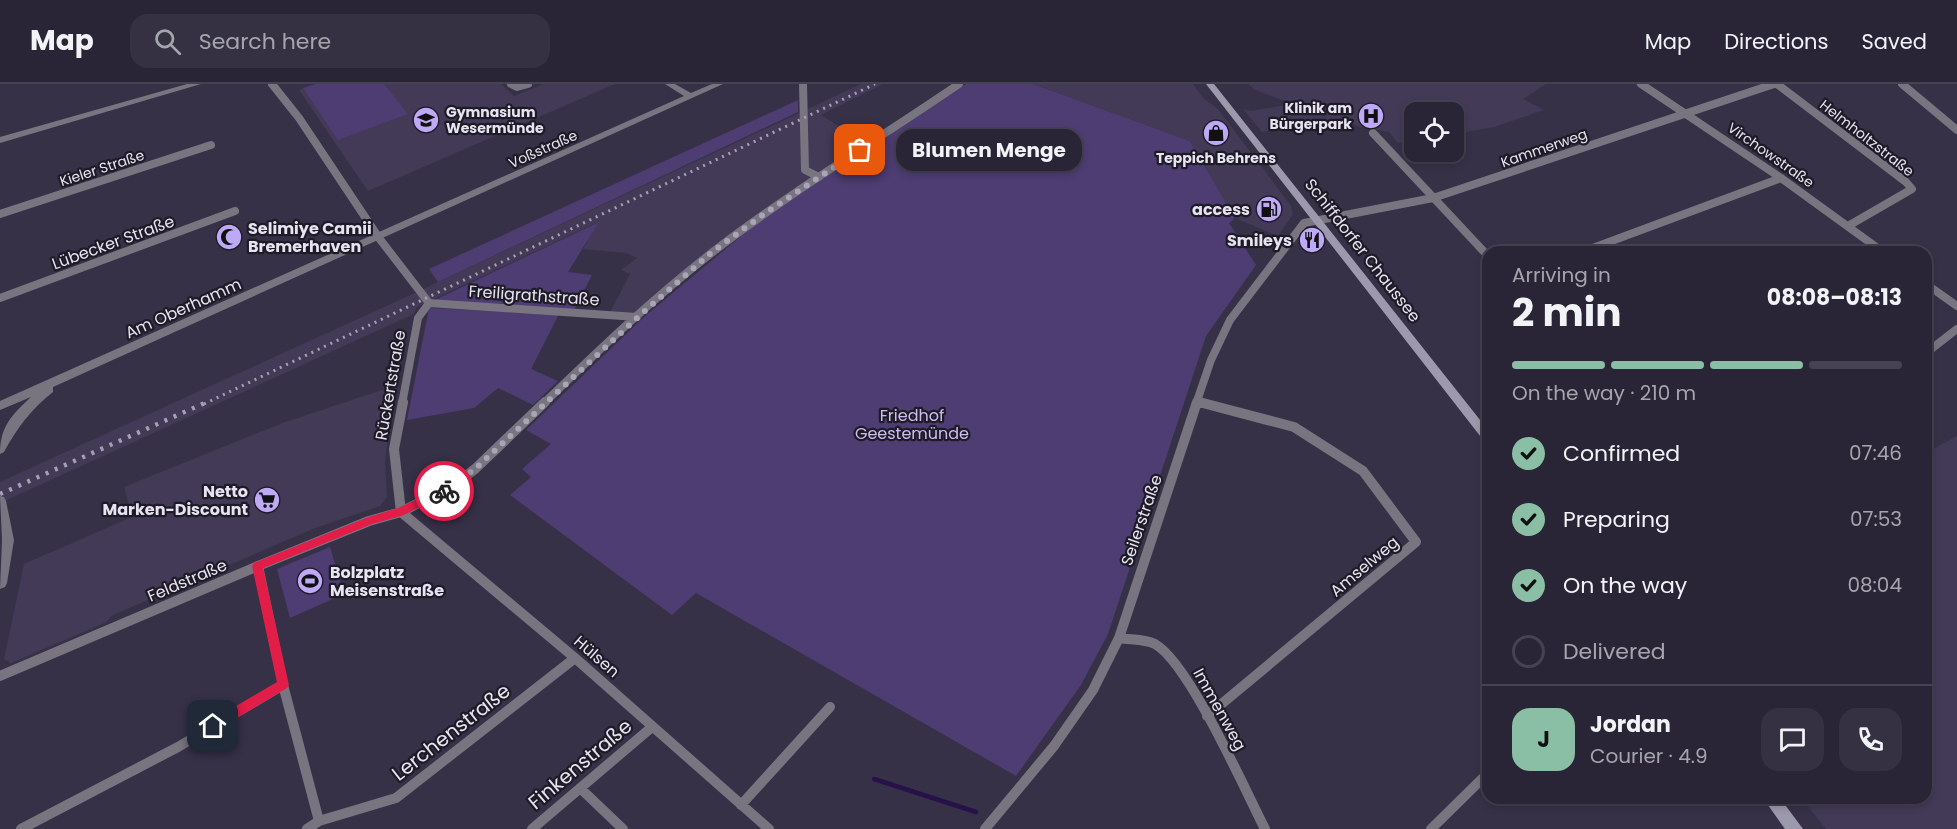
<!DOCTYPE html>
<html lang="en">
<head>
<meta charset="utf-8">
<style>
	body { margin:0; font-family:Poppins,sans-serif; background:#353142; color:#f1f3f6; height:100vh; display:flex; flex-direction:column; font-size:22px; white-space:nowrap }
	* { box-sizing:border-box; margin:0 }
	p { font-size:20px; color:#a5a5ad }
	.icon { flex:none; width:33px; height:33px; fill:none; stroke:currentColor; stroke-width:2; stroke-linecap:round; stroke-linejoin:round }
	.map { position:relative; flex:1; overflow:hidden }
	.details { position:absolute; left:1482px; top:162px; width:450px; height:558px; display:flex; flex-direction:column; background:#292536; border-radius:18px; box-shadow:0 3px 9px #0003,0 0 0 2px #454251 }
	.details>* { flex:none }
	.fabs { position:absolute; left:1404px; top:18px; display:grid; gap:12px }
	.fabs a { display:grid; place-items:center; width:60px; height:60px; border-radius:12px; background:#292536; box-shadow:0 3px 9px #0003,0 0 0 2px #454251; font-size:30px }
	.pin { position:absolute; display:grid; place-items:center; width:51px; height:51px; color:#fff; margin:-26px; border-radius:12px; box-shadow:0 3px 9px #0006 }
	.courier { position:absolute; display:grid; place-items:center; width:60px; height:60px; margin:-30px; border:4px solid #e11d48; border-radius:50%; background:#fff; color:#222; box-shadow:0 2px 8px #0007 }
	.bubble { position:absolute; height:42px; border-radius:18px; background:#292536; box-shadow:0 3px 9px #0003,0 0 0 2px #454251; font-size:20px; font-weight:700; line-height:42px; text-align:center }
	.headline em { font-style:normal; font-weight:700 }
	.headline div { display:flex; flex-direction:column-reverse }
	.headline { display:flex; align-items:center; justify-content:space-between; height:102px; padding:0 30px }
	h1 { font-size:39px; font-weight:700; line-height:45px }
	.bar { display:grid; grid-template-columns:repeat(4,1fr); gap:9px 6px; align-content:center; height:72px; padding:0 30px }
	.bar i { height:8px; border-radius:4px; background:#454251 }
	.bar .current { background:#8abfa5 }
	.bar p { grid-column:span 4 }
	.line { display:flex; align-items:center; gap:15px; padding:0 30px; border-top:2px solid #454251 }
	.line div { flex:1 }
	.round { display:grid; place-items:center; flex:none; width:63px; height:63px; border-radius:18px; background:#353142 }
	ol { padding:0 30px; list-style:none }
	li { display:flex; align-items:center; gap:18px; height:66px }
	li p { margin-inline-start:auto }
	li .icon { padding:6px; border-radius:50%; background:#8abfa5; color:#111; stroke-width:4 }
	li:last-child { color:#a5a5ad }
	li i { width:33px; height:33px; border:3px solid #454251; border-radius:50% }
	header { display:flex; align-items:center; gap:36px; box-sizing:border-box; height:84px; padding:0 30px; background:#292536; border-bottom:2px solid #454251 }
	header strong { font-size:28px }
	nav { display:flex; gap:33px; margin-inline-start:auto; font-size:21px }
	.search { width:420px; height:54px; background:#353142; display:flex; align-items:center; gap:15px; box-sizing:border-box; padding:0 21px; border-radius:18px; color:#a5a5ad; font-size:22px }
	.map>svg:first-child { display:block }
	.built { fill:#423a57 }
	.green { fill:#4d3d72 }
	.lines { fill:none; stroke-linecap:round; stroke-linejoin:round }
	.stream { stroke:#261149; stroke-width:4.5 }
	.minor-far1 { stroke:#787581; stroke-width:8 }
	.minor { stroke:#787581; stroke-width:10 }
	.tertiary { fill:#787581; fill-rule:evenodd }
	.secondary { fill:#9d99ac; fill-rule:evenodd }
	.rail-far1 { stroke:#a5a1b3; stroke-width:3; stroke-dasharray:2 5; stroke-linecap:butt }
	.rail { stroke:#a5a1b3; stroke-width:4.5; stroke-dasharray:3 7; stroke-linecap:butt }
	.route { fill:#e11d48 }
	.done { stroke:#a9a5b6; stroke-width:6; stroke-dasharray:0 10.8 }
	.labels { text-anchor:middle; stroke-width:4.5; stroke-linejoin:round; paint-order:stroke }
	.far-poi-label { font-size:14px; font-weight:bold; fill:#e6e3f2; stroke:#1e1b26; text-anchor:end }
	.far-street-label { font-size:14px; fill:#e6e3f2; stroke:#1e1b26 }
	.poi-label { font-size:16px; font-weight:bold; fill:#e6e3f2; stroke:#1e1b26; text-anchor:end }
	.street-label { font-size:16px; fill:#e6e3f2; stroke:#1e1b26 }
	.park-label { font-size:16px; fill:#cbbef4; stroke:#1e1b26 }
	.near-street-label { font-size:20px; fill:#e6e3f2; stroke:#1e1b26 }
</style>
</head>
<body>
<header>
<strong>Map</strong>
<div class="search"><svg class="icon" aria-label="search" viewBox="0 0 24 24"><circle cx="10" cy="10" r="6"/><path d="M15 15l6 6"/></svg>Search here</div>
<nav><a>Map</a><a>Directions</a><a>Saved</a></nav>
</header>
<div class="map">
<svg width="1957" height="745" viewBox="0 0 1957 745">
	<rect width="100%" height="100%" fill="#373148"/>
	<path class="built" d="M316,0H501L514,12L544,0H615L368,107L299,6Z
		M861,0H883L821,31L866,59L760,128L708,167L635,229L610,228L630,190L621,186L637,174L626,169L583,165L598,138L417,223L414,230L0,419V398L417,208Z
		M1033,0H1193L1204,15L1217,24L1262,83L1291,122L1293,130L1278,152L1235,134L1190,57Z
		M1248,0H1546L1523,15L1544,26L1494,43L1454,50V28H1414V56L1398,59L1389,48L1361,43L1337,35L1262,48L1243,25L1251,27L1293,20L1255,6Z
		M397,301L390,330L385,380L387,413L380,422L315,444L111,532L107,538L11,579L4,575L24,480L132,433L124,403L280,340Z
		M1957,352V745H1826L1801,714H1926V369Z"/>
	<path class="green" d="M316,0H384L408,30L338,56L303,4Z
		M966,0H1033L1190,57L1235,134L1229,139L1256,181L1206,252L1108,550L1081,601L1016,692L696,509L672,531L510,411L531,393L522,385L551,360L526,346L644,233L764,133Z
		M798,16V28L438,198L429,185Z
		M599,138L568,188L592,191L574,226L435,216Z
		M429,224L559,230L531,285L558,297L533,321L498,304L474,324L407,336Z
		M330,463L344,510L290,534L277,485Z"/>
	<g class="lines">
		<path class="stream" d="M874,695L976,728"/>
		<path class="minor-far1" d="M272,0L299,34L379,154L429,219
			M511,0L517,3L528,0
			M803,0L805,86L819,93
			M1641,0L1781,94L1883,168
			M1777,0L1906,98L1912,105L1848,142
			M1902,0L1957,46
			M1373,49L1488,172
			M0,130L211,61
			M1582,168L1781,94
			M1926,200L1957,222
			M0,214L235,127
			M429,219L637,233
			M1926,269L1957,245
			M1198,318L1205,320
			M402,320L418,234L429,219
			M543,320C598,267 653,214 714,167C792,107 877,56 959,0
			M1196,320L1211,276L1230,236L1304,139L1433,114L1774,0"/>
		<path class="minor" d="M1199,318L1294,343L1363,387L1416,458L1207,632
			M401,428L575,574L769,745
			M401,428L394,365L403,318
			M258,482L283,601L319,737
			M1119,554C1130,556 1145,555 1155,560C1189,579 1245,706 1265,745
			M0,592L258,482L369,437L401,428L454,401L475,385L545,318
			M580,704L623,745
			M741,721L830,623
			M21,745L178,663L283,601
			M307,745L319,737L396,714L575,574
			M532,745L652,643
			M985,745L1054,662L1093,606L1119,554L1197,318
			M1431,745L1488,689"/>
		<path class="tertiary" d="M187,0H201L0,59V53Z
			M665,0H675L691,9L712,0H723L53,303V308C31,325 17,344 4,368L0,370C0,342 12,331 31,313L0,326V317L684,12Z
			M0,412L4,413L6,417L14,456L7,499L5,503L0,505L2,456Z"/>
		<path class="secondary" d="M1206,0H1214L1488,346V359L1484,357Z
			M1763,714H1780L1803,745H1785Z"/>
		<path class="rail-far1" d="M204,320L875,0"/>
		<path class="rail" d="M0,410L207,318"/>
	</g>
	<path class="route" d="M444,403L449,407L447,409L404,431L372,440L263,484L289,601L287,604L217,646H209V638L277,598L252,482L254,479L366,434L398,424Z"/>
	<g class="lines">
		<path class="done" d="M444,407L475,385L638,233L712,168L764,130L860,66"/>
	</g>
	<defs>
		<g id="hospital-disc" transform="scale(1.35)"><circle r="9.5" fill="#bda9f5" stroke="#1e1b26"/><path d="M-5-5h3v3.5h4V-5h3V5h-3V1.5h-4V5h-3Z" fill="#111"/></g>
		<g id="school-disc" transform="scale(1.35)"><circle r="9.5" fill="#bda9f5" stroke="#1e1b26"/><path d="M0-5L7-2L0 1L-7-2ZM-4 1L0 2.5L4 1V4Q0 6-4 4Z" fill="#111"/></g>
		<g id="shop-disc" transform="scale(1.35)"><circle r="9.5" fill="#bda9f5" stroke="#1e1b26"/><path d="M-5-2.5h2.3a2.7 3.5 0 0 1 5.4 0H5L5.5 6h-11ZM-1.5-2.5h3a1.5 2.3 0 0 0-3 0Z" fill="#111"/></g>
		<g id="fuel-disc" transform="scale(1.35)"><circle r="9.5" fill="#bda9f5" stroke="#1e1b26"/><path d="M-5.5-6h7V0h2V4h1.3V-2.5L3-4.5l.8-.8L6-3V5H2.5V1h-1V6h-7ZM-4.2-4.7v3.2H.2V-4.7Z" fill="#111"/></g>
		<g id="mosque-disc" transform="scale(1.35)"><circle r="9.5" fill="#bda9f5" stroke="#1e1b26"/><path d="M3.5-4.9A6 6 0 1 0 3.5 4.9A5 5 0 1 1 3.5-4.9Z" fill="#111"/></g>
		<g id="restaurant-disc" transform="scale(1.35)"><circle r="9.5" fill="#bda9f5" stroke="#1e1b26"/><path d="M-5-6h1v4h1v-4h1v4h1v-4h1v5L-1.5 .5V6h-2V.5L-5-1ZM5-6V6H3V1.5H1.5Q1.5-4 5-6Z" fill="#111"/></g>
		<g id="supermarket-disc" transform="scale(1.35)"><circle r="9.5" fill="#bda9f5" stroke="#1e1b26"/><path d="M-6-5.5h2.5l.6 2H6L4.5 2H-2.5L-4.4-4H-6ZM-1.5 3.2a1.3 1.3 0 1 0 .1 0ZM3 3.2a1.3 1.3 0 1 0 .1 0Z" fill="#111"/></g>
		<g id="stadium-disc" transform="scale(1.35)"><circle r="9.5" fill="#bda9f5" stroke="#1e1b26"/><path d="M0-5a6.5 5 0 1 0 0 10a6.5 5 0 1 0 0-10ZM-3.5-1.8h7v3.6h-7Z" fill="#111"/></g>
	</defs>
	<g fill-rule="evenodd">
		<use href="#hospital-disc" x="1371" y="32"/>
		<use href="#school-disc" x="426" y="36"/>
		<use href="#shop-disc" x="1216" y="49"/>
		<use href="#fuel-disc" x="1269" y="125"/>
		<use href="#mosque-disc" x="229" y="153"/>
		<use href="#restaurant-disc" x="1312" y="156"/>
		<use href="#supermarket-disc" x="267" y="416"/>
		<use href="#stadium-disc" x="310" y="497"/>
	</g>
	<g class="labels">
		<g class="far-poi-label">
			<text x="1352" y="29">Klinik am<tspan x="1352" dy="16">Bürgerpark</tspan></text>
			<text x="446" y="33" text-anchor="start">Gymnasium<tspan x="446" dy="16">Wesermünde</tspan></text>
			<text x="1216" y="79" text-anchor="middle">Teppich Behrens</text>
		</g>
		<g class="far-street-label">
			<text transform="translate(1867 54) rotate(38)" y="5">Helmholtzstraße</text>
			<text transform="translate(1544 64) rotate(-19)" y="5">Kammerweg</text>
			<text transform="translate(543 65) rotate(-24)" y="5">Voßstraße</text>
			<text transform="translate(1771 71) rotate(35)" y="5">Virchowstraße</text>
			<text transform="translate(102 84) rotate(-18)" y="5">Kieler Straße</text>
		</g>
		<g class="poi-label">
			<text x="1250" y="131">access</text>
			<text x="248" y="150" text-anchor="start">Selimiye Camii<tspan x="248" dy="18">Bremerhaven</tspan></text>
			<text x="1292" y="162">Smileys</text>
			<text x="248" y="413">Netto<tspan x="248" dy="18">Marken-Discount</tspan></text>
			<text x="330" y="494" text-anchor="start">Bolzplatz<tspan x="330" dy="18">Meisenstraße</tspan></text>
		</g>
		<g class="street-label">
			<text transform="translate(113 158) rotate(-20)" y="6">Lübecker Straße</text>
			<text transform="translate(1363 166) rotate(52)" y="6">Schiffdorfer Chaussee</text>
			<text transform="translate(534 211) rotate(4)" y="6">Freiligrathstraße</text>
			<text transform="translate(183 224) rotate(-24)" y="6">Am Oberhamm</text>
			<text transform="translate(390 301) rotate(-80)" y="6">Rückertstraße</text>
			<text transform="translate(1141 436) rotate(-71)" y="6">Seilerstraße</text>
			<text transform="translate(1364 482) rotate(-40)" y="6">Amselweg</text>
			<text transform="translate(187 496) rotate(-23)" y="6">Feldstraße</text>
			<text transform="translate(597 572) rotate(41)" y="6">Hülsen</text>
			<text transform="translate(1220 625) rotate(61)" y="6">Immenweg</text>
		</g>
		<g class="park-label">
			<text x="912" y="337">Friedhof<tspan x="912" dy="18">Geestemünde</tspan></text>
		</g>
		<g class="near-street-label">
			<text transform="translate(451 648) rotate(-38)" y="7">Lerchenstraße</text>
			<text transform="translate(580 680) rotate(-40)" y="7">Finkenstraße</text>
		</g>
	</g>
</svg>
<div class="fabs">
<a><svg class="icon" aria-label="locate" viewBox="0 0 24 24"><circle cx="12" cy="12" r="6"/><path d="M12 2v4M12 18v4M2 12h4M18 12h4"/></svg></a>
</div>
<div class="pin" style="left:860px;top:66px;background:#ea580c"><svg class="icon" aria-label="bag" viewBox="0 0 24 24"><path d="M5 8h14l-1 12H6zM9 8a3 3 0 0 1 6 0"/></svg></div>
<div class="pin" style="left:213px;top:642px;background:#1f2937"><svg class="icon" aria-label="home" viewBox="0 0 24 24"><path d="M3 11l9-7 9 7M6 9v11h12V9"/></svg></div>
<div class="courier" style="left:444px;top:407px"><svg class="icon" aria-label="bike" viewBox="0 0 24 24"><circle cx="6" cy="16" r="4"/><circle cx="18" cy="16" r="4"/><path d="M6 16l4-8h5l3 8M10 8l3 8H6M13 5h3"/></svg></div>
<div class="bubble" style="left:896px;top:45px;width:186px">Blumen Menge</div>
<section class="details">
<div class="headline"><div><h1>2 min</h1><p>Arriving in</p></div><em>08:08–08:13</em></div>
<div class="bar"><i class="current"></i><i class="current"></i><i class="current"></i><i></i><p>On the way · 210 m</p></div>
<ol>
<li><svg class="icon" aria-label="check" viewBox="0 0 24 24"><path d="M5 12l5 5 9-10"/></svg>Confirmed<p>07:46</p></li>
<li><svg class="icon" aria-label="check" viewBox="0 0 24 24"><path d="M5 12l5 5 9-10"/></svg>Preparing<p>07:53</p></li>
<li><svg class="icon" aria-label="check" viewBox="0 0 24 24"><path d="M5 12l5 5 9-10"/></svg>On the way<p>08:04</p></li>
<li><i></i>Delivered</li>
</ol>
<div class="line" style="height:108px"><b class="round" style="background:#8abfa5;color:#111">J</b><div><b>Jordan</b><p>Courier · 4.9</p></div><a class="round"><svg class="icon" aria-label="chat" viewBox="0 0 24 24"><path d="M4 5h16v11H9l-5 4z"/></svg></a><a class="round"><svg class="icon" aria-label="phone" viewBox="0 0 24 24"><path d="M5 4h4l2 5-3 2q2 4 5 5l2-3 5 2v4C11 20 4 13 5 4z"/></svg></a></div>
</section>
</div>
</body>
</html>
